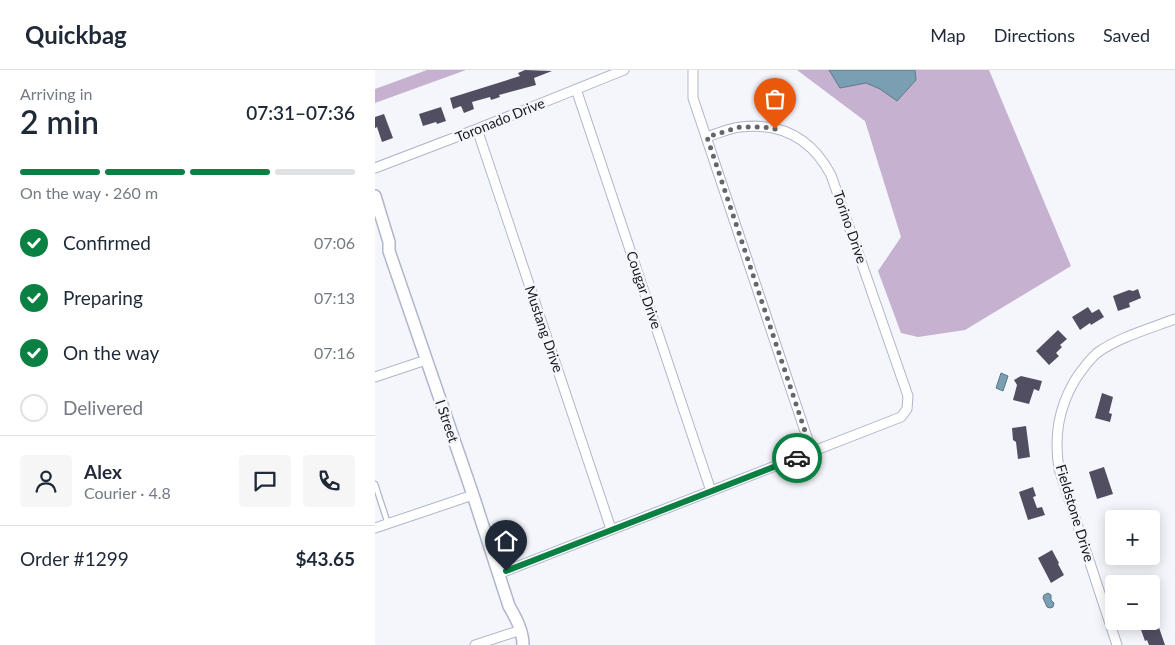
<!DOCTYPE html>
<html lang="en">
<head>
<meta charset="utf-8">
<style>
	body { margin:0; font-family:Lato,sans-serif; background:#f6f6f7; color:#1f2937; height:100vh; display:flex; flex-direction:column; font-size:19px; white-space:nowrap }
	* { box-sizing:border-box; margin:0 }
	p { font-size:16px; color:#747a83 }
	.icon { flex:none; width:28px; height:28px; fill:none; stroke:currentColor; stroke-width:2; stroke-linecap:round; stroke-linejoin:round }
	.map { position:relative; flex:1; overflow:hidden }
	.details { display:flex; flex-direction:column; background:#fff; width:375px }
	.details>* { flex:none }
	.tools { position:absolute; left:730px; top:440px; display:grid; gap:10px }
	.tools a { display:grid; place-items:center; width:55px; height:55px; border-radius:5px; background:#fff; box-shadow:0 2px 12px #0003; font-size:25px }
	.pin { position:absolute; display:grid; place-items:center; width:42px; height:42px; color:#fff; margin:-51px -21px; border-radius:50% 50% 50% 0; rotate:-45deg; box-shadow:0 0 5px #0007 }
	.pin .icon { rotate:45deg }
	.courier { position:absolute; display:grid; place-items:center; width:50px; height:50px; margin:-25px; border:4px solid #0b8043; border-radius:50%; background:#fff; color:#222; box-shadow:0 1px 6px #0007 }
	.head em { font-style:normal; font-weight:600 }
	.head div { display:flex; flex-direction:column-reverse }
	.head { display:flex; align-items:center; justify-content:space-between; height:85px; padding:0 20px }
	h1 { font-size:32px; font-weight:600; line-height:38px }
	.bar { display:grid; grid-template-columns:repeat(4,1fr); gap:8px 5px; align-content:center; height:60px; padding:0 20px }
	.bar i { height:6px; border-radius:4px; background:#e0e1e3 }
	.bar .selected { background:#0b8043 }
	.bar p { grid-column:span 4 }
	.line { display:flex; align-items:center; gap:12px; padding:0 20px; border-top:1px solid #e0e1e3 }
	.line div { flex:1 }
	.round { display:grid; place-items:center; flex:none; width:52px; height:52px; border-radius:5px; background:#f6f6f7 }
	ol { padding:0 20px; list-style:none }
	li { display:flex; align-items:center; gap:15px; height:55px }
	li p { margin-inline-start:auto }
	li .icon { padding:5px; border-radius:50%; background:#0b8043; color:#fff; stroke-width:4 }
	li:last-child { color:#747a83 }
	li i { width:28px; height:28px; border:2px solid #e0e1e3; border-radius:50% }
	header { display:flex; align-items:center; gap:30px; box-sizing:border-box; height:70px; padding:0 25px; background:#fff; border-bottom:1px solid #e0e1e3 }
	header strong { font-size:24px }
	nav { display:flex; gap:28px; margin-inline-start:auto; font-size:18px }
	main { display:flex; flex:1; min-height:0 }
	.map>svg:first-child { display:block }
	.forest { fill:#c6b1d0 }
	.water { fill:#7a9fb2; stroke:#5c7786 }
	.building { fill:#524e62 }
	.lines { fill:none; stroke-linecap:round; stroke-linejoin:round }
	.service-casing { stroke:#afb6cc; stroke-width:7 }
	.minor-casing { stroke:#afb6cc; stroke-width:11 }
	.tertiary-casing { stroke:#afb6cc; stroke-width:14 }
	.service { stroke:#fff; stroke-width:4.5 }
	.minor { stroke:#fff; stroke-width:9 }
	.tertiary { stroke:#fff; stroke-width:11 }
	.done { stroke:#64666d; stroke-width:5; stroke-dasharray:0 9 }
	.route { stroke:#0b8043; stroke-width:6 }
	.labels { text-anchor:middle; stroke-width:5; stroke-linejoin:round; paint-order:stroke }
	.street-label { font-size:14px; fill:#171921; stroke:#f4f6fb }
</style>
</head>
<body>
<header>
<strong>Quickbag</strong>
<nav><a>Map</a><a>Directions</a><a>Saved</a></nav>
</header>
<main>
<section class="details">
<div class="head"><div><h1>2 min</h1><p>Arriving in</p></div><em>07:31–07:36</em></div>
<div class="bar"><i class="selected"></i><i class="selected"></i><i class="selected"></i><i></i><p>On the way · 260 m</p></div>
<ol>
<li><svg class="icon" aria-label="check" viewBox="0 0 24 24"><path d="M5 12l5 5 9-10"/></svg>Confirmed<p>07:06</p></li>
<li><svg class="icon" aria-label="check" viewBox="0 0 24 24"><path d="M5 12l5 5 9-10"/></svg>Preparing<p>07:13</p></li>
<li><svg class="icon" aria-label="check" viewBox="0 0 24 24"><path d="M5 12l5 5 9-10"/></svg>On the way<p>07:16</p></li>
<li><i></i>Delivered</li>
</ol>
<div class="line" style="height:90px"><a class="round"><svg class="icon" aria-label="person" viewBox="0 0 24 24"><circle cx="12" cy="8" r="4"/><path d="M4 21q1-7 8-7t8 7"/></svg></a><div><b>Alex</b><p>Courier · 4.8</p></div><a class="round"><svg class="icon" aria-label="chat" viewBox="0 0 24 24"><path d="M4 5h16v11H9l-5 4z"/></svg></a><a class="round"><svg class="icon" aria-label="phone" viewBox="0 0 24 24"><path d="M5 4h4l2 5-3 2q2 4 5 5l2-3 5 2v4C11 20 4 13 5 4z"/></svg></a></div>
<div class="line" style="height:65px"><div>Order #1299</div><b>$43.65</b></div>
</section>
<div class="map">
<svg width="800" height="575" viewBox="0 0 800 575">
	<rect width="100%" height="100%" fill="#f4f6fb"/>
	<path class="forest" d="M52,0H91L0,33V19Z
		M422,0H454L465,18L491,13L505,19L522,31L541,10L540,0H614L696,196L590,260L543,267L526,263L503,201L526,167L490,51Z"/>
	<path class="water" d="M454,0H540L541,10L522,31L505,19L491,13L465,18Z
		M626,303L633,306L628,321L621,318Z
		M673,523L676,525V530L679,533L678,537L675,538L672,537L668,528L669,525Z"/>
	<path class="building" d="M150,0L177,1L159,8L161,15L124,25L125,27L116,30L115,27L97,32L99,39L89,43L86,36L78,39L75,28L145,6L143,3Z
		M66,37L71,51L62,54L61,52L48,56L44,44Z
		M9,44L18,68L7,72L2,57L0,58V47Z
		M763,219L766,228L754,233L755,237L743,241L738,226L754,220L758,221Z
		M713,237L717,243L724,239L729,247L716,255L715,253L705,260L697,247Z
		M683,260L692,269L685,275L687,277L681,283L684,286L674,295L661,281Z
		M646,306L667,311L664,321L659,319L654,334L638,330L642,315L639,310Z
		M727,323L738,327L734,343L737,344L735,352L720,348Z
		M651,356L655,387L643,389L641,372L638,370L637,358Z
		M729,397L738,424L722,429L714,402Z
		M658,417L661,426L658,427L662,438L667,437L670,445L653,450L644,422Z
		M677,480L684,493L683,494L689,505L676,513L663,488Z
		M782,552L790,575H774L772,570L770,571L765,557Z"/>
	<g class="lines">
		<g class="service-casing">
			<path id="service" d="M0,414L13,454"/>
		</g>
		<g class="minor-casing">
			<path id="minor" d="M318,0V28L437,382
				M201,19L336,421
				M102,59L236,459
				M0,98L102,59L249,0
				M0,307L51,290
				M0,458L98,425
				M123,504L526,347L532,339L533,326L456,105C437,69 407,52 365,57C354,58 342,64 331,67
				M100,575L146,560
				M742,575L684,399C679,367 683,339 700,310C706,301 713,291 722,283C742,268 776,258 800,249"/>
		</g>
		<g class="tertiary-casing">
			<path id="tertiary" d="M0,126L14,172V181L98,425L134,536C141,548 148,561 148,575"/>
		</g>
		<use href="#service" class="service"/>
		<use href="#minor" class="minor"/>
		<use href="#tertiary" class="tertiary"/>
	</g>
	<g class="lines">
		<path class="done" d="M400,59L389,57H365L332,67L437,382L422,388"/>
		<path class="route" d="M131,501L422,388"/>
	</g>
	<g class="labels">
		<g class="street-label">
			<text transform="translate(125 50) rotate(-22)" y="5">Toronado Drive</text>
			<text transform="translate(475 157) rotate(71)" y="5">Torino Drive</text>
			<text transform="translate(269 220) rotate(71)" y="5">Cougar Drive</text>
			<text transform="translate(169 259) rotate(71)" y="5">Mustang Drive</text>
			<text transform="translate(72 351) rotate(71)" y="5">I Street</text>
			<text transform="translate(700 443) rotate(73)" y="5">Fieldstone Drive</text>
		</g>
	</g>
</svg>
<div class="tools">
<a>+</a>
<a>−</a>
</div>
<div class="pin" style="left:400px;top:59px;background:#ea580c"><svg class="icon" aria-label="bag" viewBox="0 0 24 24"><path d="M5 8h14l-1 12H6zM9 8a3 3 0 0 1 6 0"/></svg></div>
<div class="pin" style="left:131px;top:501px;background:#1f2937"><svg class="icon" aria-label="home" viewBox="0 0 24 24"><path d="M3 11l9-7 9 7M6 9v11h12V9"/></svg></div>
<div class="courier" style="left:422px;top:388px"><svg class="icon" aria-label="car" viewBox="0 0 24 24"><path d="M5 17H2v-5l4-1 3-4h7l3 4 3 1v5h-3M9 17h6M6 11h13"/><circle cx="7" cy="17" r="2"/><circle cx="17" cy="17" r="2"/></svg></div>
</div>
</main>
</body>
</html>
